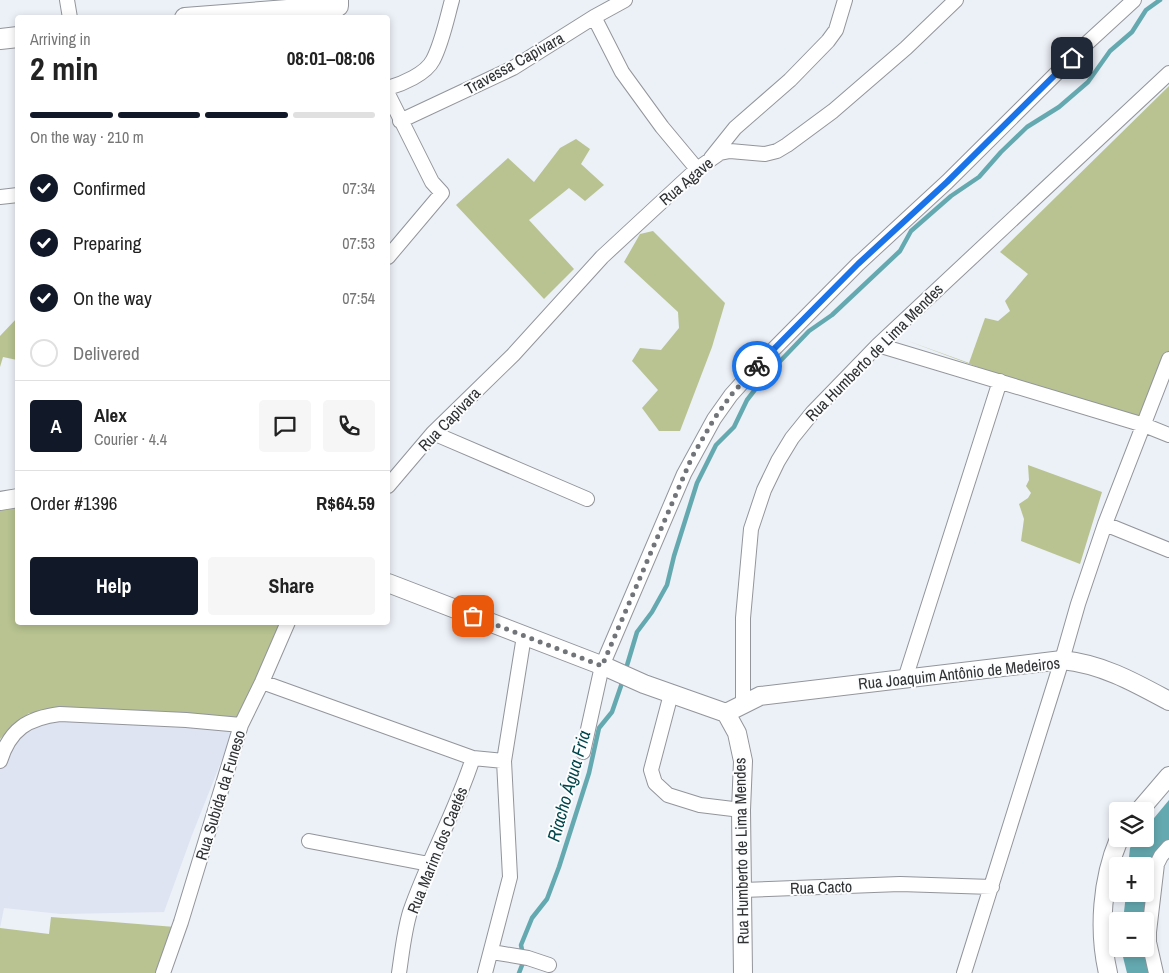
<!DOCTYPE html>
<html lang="en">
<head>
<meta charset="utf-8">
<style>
	body { margin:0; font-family:"Archivo Narrow",sans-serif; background:#f6f6f6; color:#222; height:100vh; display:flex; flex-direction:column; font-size:19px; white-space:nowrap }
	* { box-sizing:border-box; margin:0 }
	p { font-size:16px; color:#767676 }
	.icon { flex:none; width:28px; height:28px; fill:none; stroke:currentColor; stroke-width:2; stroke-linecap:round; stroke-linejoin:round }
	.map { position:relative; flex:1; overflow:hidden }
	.side { position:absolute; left:15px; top:15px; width:375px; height:610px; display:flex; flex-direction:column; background:#fff; border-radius:5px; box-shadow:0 2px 8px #0003 }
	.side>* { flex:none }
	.fabs { position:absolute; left:1109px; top:802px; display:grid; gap:10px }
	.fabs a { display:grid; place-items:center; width:45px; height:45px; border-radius:5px; background:#fff; box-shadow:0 2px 8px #0003; font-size:25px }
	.pin { position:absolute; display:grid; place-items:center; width:42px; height:42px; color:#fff; margin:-21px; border-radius:10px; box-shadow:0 2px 8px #0006 }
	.courier { position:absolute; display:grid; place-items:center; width:50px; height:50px; margin:-25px; border:4px solid #1a73e8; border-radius:50%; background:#fff; color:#222; box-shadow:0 1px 6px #0007 }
	.headline em { font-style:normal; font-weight:800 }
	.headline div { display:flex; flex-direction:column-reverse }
	.headline { display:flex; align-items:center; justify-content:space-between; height:85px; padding:0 15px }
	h1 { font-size:32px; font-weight:800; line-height:38px }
	.bar { display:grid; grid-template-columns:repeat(4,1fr); gap:8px 5px; align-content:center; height:60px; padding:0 15px }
	.bar i { height:6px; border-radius:4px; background:#e0e0e0 }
	.bar .on { background:#111827 }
	.bar p { grid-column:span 4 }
	.line { display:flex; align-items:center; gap:12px; padding:0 15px; border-top:1px solid #e0e0e0 }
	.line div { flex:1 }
	.round { display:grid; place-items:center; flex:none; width:52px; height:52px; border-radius:5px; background:#f6f6f6 }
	ol { padding:0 15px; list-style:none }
	li { display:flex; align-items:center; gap:15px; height:55px }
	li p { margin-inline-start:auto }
	li .icon { padding:5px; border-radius:50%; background:#111827; color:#fff; stroke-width:4 }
	li:last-child { color:#767676 }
	li i { width:28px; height:28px; border:2px solid #e0e0e0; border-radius:50% }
	.button { display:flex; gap:10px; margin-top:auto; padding:10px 15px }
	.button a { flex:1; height:58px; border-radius:5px; background:#111827; color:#fff; font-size:20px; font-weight:800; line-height:58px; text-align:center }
	.button a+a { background:#f6f6f6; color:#222 }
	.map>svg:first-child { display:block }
	.built { fill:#dee4f2 }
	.green { fill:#b8c391 }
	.water { fill:#65a9b0 }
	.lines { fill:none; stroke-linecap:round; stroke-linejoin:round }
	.stream { stroke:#65a9b0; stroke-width:4.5 }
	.minor-casing { stroke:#92959b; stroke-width:16 }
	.tertiary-casing { stroke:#92959b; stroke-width:20 }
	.secondary-casing { stroke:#92959b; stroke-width:22 }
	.minor { stroke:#fff; stroke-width:14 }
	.tertiary { stroke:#fff; stroke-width:18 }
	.secondary { stroke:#fff; stroke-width:20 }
	.done { stroke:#717478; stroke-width:5; stroke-dasharray:0 9 }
	.route { stroke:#1a73e8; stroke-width:6 }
	.labels { text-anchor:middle; stroke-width:4; stroke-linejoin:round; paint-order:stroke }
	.street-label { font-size:16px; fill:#2f3133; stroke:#fcfdfe }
	.water-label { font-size:18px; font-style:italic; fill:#01454a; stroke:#fcfdfe }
</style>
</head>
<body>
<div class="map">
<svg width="1169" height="973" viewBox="0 0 1169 973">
	<rect width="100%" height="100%" fill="#ecf0f7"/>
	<path class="built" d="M76,708L238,719L192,835L164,912L61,914L4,908L0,928V739L29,713Z"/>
	<path class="green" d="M1169,86V359L1144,425L1090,409L908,341L969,363L985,318L998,321L1010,311L1005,301L1028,274L1000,252Z
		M576,139L590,149L581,164L604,185L585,201L569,188L529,220L574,269L544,299L456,205L508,158L534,182L560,148Z
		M653,231L725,303L712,347L680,431H659L642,408L658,390L632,361L640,348L661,350L679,328L678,312L624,262L640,234Z
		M17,318V360L3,357L0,367V336Z
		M1028,465L1102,492L1080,564L1021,541L1024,519L1019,504L1028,498L1031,493L1026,486L1029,480Z
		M17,499L18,622L285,623L245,719L29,713L0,739V502Z
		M51,917L175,927L160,973H0V928L49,934Z"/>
	<path class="water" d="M1169,800V840L1153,859L1145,921H1123L1126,894H1145V866H1128L1130,848L1137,839H1145V829Z
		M1121,949H1144L1151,973H1127Z"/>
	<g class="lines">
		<path class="stream" d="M625,672L637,632L652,612L667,585L674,556L697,483L716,445L734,427L747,400L764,378L809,331L832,315L900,251L911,231L951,196L979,177L1001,152L1027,127L1059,107L1088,82L1110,51L1132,32L1146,10L1160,0
			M519,973L524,960L521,945L532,918L547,899L559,867L589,773L599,728L612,712L623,680"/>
		<g class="minor-casing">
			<path id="minor" d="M67,0L70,18
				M594,17L622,72L662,127L697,169
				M388,88C402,84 426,74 433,60C442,43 447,18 452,0
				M388,94L432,182L442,193L388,257
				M400,121L513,68L594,17L625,0
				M711,158L735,128L790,80L828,41L836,30L845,0
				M0,197L18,195
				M878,345L1144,425L1169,435
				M433,433L587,499
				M388,486L433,433L513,355L602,257L697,169L720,153L730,151L765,154L777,151L787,145L833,111L906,48L956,0
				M1105,524L1169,550
				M905,679L1000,381
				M262,682L473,758
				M671,694L651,770L655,783L668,795L700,805L741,810
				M743,704V618L751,529L764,490L778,461L792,438L813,412L878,345L1169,73
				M583,752L602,666L684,474L714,419L731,395L757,366L858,264L947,182L1085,45L1134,0
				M0,761C10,729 28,718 60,714L186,720L241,725
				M309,841L429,864
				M742,890L900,884L992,887
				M492,952L528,958L549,965
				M163,973L181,922L241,725L262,682L288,622
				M399,973C402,953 404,932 410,912C428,860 456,811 473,758L504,761
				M485,973L510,877L504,761L524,636
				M964,973L1062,660L1078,604L1105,524L1169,359
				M1156,973L1149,942V932L1157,864L1161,856L1169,847"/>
		</g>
		<g class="tertiary-casing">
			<path id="tertiary" d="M0,501L18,498
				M388,583L606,667L644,684L726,713
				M726,713L760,696L1062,660C1102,664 1134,682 1169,701
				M726,713L737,733L743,761L741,810L743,973
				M1139,811L1169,776
				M1108,973C1098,930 1102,879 1119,839"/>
		</g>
		<g class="secondary-casing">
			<path id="secondary" d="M185,18L338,6V0
				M0,39L18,37"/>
		</g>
		<use href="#minor" class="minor"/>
		<use href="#tertiary" class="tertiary"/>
		<use href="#secondary" class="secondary"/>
	</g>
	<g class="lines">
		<path class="done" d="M473,616L602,666L692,457L714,419L731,395L757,366"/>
		<path class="route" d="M757,366L858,264L947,182L1072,58"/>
	</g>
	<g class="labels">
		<g class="street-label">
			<text transform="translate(514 63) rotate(-29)" y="6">Travessa Capivara</text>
			<text transform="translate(686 181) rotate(-40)" y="6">Rua Agave</text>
			<text transform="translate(874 352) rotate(-45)" y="6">Rua Humberto de Lima Mendes</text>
			<text transform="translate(449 419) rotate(-46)" y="6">Rua Capivara</text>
			<text transform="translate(959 673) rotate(-6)" y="6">Rua Joaquim Antônio de Medeiros</text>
			<text transform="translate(220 795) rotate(-73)" y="6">Rua Subida da Funeso</text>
			<text transform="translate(437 850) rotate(-68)" y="6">Rua Marim dos Caetés</text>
			<text transform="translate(741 851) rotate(-91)" y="6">Rua Humberto de Lima Mendes</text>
			<text transform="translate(821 887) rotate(-2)" y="6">Rua Cacto</text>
		</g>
		<g class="water-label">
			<text transform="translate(569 786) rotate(-74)" y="6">Riacho Água Fria</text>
		</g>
	</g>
</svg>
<div class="fabs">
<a><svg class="icon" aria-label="layers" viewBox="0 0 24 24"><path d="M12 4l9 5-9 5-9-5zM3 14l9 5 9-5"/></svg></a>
<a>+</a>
<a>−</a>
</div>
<div class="pin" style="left:473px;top:616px;background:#ea580c"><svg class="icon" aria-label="bag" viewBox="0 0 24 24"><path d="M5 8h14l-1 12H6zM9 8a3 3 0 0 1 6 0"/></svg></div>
<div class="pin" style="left:1072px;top:58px;background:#1f2937"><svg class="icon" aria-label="home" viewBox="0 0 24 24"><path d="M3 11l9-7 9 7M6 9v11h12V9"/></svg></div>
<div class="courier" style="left:757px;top:366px"><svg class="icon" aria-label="bike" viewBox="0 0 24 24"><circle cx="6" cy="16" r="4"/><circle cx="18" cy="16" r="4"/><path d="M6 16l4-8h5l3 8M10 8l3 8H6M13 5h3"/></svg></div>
<section class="side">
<div class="headline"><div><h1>2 min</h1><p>Arriving in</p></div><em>08:01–08:06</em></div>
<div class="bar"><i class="on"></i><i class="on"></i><i class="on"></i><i></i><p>On the way · 210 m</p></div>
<ol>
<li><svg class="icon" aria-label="check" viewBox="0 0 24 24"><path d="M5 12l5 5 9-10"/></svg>Confirmed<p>07:34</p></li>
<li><svg class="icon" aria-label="check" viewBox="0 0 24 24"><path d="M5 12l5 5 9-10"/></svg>Preparing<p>07:53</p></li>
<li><svg class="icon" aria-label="check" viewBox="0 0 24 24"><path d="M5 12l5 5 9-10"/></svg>On the way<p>07:54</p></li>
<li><i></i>Delivered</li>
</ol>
<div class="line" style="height:90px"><b class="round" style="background:#111827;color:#fff">A</b><div><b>Alex</b><p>Courier · 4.4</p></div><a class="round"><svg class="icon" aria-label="chat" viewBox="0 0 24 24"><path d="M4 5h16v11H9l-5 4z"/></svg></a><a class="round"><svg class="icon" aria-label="phone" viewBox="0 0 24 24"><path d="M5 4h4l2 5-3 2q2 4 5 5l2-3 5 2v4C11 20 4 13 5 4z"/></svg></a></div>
<div class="line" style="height:65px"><div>Order #1396</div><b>R$64.59</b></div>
<div class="button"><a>Help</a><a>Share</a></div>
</section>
</div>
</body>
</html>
